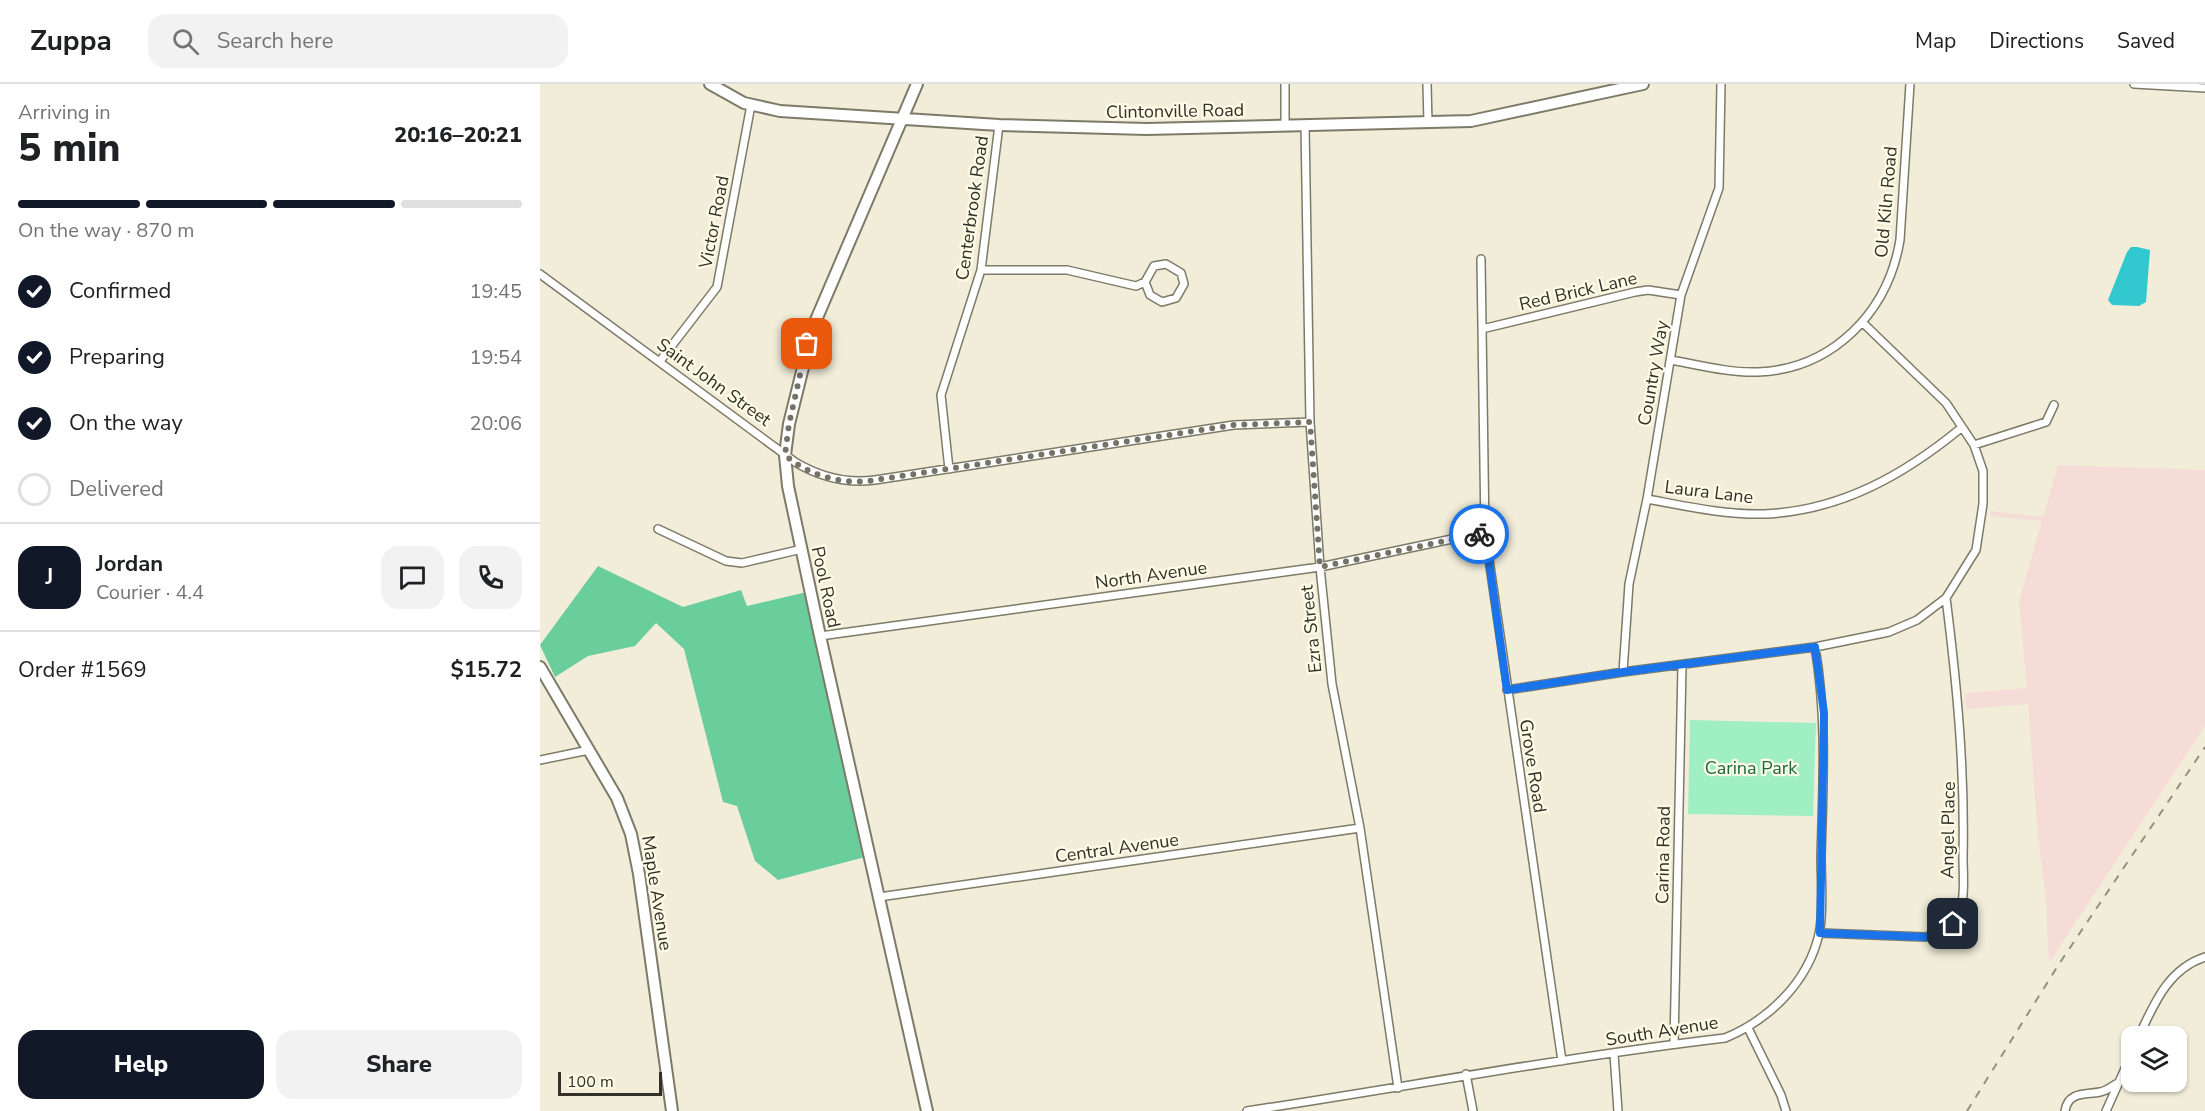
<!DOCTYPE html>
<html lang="en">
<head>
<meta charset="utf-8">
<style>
	body { margin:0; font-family:"Nunito Sans",sans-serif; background:#f2f2f2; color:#202124; height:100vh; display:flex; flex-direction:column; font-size:22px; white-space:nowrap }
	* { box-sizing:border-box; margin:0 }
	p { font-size:20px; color:#757577 }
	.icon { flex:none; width:33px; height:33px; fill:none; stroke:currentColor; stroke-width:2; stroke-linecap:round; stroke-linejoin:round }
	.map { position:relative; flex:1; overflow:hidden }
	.sheet { display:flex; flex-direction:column; background:#fff; width:540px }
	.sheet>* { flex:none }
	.buttons { position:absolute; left:1581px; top:942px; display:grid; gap:12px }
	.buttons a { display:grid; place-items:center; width:66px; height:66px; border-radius:12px; background:#fff; box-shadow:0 2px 4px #0004; font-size:30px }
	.scale { position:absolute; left:18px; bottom:15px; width:104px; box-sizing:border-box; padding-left:6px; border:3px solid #323129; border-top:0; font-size:16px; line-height:21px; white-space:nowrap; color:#323129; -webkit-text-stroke:4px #fefbe6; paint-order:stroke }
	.pin { position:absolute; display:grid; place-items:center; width:51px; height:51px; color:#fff; margin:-26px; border-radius:12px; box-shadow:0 3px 9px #0006 }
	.courier { position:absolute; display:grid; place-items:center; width:60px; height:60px; margin:-30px; border:4px solid #1a73e8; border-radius:50%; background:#fff; color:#222; box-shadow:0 2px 8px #0007 }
	.headline em { font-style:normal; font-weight:800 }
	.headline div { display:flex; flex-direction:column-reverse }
	.headline { display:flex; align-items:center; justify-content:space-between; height:102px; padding:0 18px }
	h1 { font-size:39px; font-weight:800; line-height:45px }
	.bar { display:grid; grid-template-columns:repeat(4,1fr); gap:9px 6px; align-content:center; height:72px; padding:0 18px }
	.bar i { height:8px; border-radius:4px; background:#e0e0e0 }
	.bar .selected { background:#111827 }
	.bar p { grid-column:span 4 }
	.line { display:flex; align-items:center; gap:15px; padding:0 18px; border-top:2px solid #e0e0e0 }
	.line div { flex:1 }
	.round { display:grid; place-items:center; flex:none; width:63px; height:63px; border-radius:18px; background:#f2f2f2 }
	ol { padding:0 18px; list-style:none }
	li { display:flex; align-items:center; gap:18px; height:66px }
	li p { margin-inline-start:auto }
	li .icon { padding:6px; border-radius:50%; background:#111827; color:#fff; stroke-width:4 }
	li:last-child { color:#757577 }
	li i { width:33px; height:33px; border:3px solid #e0e0e0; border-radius:50% }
	.button { display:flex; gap:12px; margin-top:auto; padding:12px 18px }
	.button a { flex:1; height:69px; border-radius:18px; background:#111827; color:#fff; font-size:24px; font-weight:800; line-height:69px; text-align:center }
	.button a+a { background:#f2f2f2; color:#202124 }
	header { display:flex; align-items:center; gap:36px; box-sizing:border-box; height:84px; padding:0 30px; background:#fff; border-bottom:2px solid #e0e0e0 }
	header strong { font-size:28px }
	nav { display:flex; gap:33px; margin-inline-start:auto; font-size:21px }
	.search { width:420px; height:54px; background:#f2f2f2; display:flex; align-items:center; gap:15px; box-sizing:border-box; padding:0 21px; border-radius:18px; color:#757577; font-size:22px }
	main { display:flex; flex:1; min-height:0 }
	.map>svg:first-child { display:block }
	.education { fill:#f6dcd6 }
	.green { fill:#9feec4 }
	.forest { fill:#6ace9c }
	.water { fill:#31c8d0 }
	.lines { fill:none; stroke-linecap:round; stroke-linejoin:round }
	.street-casing { stroke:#7d7a68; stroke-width:10 }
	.secondary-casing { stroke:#7d7a68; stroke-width:14 }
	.street { stroke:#fff; stroke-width:7 }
	.secondary { stroke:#fff; stroke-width:10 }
	.rail { stroke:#949183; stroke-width:2; stroke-dasharray:8 8; stroke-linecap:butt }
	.done { stroke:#757367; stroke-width:6; stroke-dasharray:0 10.8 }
	.route { stroke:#1a73e8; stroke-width:8 }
	.labels { text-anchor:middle; stroke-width:4.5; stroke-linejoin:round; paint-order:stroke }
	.street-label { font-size:18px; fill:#323129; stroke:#fefbe6 }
	.park-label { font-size:18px; fill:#1b6545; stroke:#fefbe6 }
</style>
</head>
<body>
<header>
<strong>Zuppa</strong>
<div class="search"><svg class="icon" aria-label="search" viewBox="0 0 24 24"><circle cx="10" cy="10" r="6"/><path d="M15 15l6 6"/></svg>Search here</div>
<nav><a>Map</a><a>Directions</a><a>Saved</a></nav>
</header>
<main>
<section class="sheet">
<div class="headline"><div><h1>5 min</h1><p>Arriving in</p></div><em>20:16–20:21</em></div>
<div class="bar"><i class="selected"></i><i class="selected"></i><i class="selected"></i><i></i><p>On the way · 870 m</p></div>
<ol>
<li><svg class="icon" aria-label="check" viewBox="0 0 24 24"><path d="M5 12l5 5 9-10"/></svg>Confirmed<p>19:45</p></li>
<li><svg class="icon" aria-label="check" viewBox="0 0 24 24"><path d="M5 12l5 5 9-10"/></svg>Preparing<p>19:54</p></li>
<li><svg class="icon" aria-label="check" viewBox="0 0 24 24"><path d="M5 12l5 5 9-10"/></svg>On the way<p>20:06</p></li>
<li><i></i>Delivered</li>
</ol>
<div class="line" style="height:108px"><b class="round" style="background:#111827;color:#fff">J</b><div><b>Jordan</b><p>Courier · 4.4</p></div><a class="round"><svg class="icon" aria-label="chat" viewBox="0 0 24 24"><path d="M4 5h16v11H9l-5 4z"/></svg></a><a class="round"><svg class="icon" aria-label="phone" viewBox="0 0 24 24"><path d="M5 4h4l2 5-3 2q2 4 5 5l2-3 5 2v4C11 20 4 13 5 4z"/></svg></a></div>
<div class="line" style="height:78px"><div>Order #1569</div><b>$15.72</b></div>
<div class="button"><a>Help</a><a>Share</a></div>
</section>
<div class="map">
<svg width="1665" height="1027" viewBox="0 0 1665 1027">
	<rect width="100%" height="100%" fill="#f1edd9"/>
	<path class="education" d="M1518,381L1665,386V642L1509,879L1506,816L1498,752L1488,620L1426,625L1425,609L1487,604L1479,517L1502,437L1450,432V427L1503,433Z"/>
	<path class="green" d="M1150,636L1276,639L1273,732L1148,730Z"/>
	<path class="forest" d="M58,482L143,523L201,506L207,522L267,508L325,773L238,796L215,777L197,722L183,718L144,565L116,539L95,562L48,572L15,593L0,561Z"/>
	<path class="water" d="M1597,163L1610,166L1606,218L1599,222L1572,221L1568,216L1587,168L1591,163Z"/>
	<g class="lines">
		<g class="street-casing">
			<path id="street" d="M887,0L888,39
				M1594,0L1665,4
				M765,41L770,338L780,483L792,600L820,744L858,1004
				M745,42V0
				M941,175L945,448L1022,977
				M441,186H527L596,202L605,198L614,182L626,180L641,189L644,200L636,214L622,218L610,211L605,198
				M0,190L255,378C280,393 305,400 335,396L694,341L770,338
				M942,245L1095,208L1108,206L1141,211
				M1131,276C1159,281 1189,289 1218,288C1293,285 1348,228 1360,156L1370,0
				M120,277L177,203L211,21
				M1434,361L1506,338L1514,321
				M409,385L401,311L441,186L459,41
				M1107,415C1145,422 1185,431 1224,430C1300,427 1364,391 1421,344
				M118,445L186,477L202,479L262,465
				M280,552L780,483L945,448
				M1083,588L1089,500L1107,415L1141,211L1179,104L1181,0
				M967,606L1083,588L1275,563L1349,548L1377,536L1406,514L1436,466L1443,420V387L1434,361L1406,319L1323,239
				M0,676L49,666
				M339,813L820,744
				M1280,849L1385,853C1394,851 1407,848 1413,840C1427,822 1423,794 1423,773C1425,686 1417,601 1406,514
				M1208,944L1241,1011L1246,1027
				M1599,952C1614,920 1628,885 1665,873
				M1134,960L1142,582
				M1074,970L1078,1027
				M926,990L933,1027
				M707,1027C866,1003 1025,973 1185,954C1229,936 1268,898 1279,850C1284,828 1281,795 1281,773C1283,702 1287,633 1275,563
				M1525,1027C1528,1007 1546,1011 1560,1008C1566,1007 1572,1002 1578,999
				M1566,1027L1592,969"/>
		</g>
		<g class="secondary-casing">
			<path id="secondary" d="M170,0L204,19L240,27L459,41L607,45L931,37L1103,0
				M377,0L273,243L249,340L245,371L248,402L280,552L387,1027
				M0,583L77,714L91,750L99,790L132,1027"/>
		</g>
		<use href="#street" class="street"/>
		<use href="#secondary" class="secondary"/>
		<path class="rail" d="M1427,1027L1519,880L1665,663"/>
	</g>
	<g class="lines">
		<path class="done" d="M267,260L249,340L245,371C268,391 299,400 329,397L694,341L770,338L780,483L939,450"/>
		<path class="route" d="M939,450L945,448L967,606L1083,588L1275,563L1284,629L1280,849L1385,853L1398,850L1413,840"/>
	</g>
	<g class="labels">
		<g class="street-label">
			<text transform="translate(635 27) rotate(-1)" y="6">Clintonville Road</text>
			<text transform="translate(1346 118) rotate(-85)" y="6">Old Kiln Road</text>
			<text transform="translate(432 124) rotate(-82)" y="6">Centerbrook Road</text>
			<text transform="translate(174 138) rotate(-79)" y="6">Victor Road</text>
			<text transform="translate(1038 207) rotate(-13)" y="6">Red Brick Lane</text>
			<text transform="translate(1113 289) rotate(-80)" y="6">Country Way</text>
			<text transform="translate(174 298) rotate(36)" y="6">Saint John Street</text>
			<text transform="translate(1169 408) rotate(7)" y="6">Laura Lane</text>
			<text transform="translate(611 491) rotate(-8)" y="6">North Avenue</text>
			<text transform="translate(286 503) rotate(78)" y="6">Pool Road</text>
			<text transform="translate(771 545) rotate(-96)" y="6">Ezra Street</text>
			<text transform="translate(993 682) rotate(81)" y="6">Grove Road</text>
			<text transform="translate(1408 746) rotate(-89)" y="6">Angel Place</text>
			<text transform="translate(577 764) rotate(-8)" y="6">Central Avenue</text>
			<text transform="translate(1123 771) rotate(-89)" y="6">Carina Road</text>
			<text transform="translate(117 809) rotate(81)" y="6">Maple Avenue</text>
			<text transform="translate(1122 947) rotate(-9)" y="6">South Avenue</text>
		</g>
		<g class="park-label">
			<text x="1211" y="690">Carina Park</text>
		</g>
	</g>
</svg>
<div class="buttons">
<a><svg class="icon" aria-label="layers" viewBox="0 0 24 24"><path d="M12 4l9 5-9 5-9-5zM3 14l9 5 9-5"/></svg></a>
</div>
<div class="scale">100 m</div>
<div class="pin" style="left:267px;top:260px;background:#ea580c"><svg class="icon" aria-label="bag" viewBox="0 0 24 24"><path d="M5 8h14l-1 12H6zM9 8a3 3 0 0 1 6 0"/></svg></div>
<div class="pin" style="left:1413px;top:840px;background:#1f2937"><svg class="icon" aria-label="home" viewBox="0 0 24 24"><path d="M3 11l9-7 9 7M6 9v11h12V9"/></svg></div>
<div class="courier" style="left:939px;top:450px"><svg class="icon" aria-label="bike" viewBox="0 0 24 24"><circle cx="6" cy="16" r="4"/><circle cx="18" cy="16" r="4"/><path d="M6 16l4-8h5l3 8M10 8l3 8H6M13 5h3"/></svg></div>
</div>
</main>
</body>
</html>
